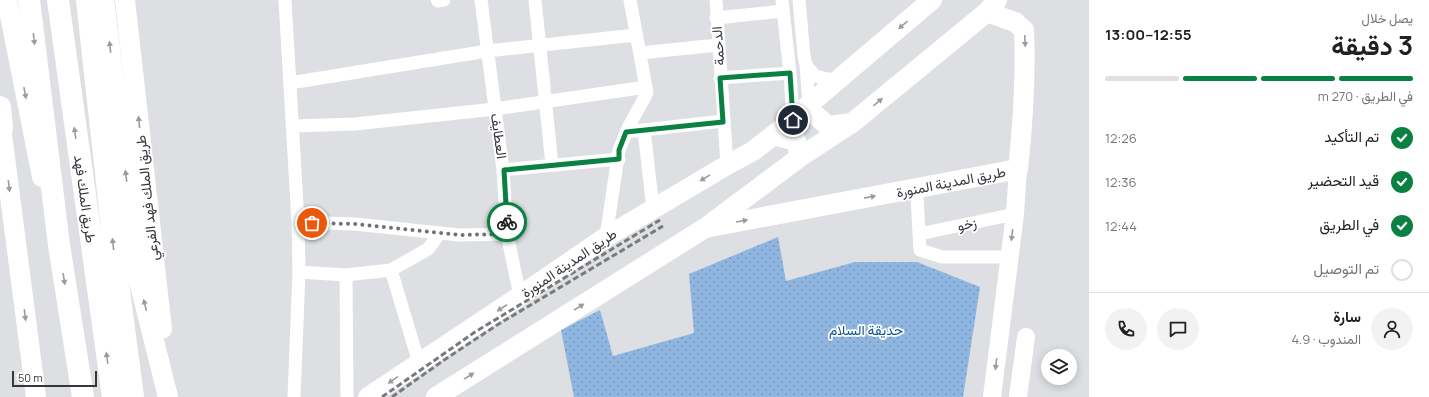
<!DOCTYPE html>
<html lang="ar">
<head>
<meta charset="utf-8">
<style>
	body { margin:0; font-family:Manrope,Vazirmatn,sans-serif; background:#f2f2f2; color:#202124; direction:rtl; height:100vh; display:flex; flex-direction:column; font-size:15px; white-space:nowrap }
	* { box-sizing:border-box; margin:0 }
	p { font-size:13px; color:#757577 }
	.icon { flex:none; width:22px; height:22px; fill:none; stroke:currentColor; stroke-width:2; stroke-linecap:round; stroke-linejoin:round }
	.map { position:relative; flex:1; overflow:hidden; direction:ltr }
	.side { display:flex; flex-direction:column; background:#fff; width:340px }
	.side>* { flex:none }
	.buttons { position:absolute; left:1041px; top:349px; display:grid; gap:8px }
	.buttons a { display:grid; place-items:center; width:36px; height:36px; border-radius:50%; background:#fff; box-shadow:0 2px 10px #0003; font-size:20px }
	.scale { position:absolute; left:12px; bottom:10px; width:85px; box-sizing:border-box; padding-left:4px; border:2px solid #363738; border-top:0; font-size:11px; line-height:14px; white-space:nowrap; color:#363738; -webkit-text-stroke:3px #fff; paint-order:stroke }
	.pin { position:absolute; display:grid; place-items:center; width:34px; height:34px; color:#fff; margin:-17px; border:2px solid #fff; border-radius:50%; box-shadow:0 1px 4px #0007 }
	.courier { position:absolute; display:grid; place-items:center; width:40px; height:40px; margin:-20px; border:3px solid #0b8043; border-radius:50%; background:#fff; color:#222; box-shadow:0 1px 5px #0007 }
	.overview em { font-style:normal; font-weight:700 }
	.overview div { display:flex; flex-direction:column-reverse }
	.overview { display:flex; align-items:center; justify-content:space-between; height:68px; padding:0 16px }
	h1 { font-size:26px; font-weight:700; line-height:30px }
	.bar { display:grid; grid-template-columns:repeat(4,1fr); gap:6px 4px; align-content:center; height:48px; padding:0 16px }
	.bar i { height:5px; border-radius:3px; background:#e0e0e0 }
	.bar .on { background:#0b8043 }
	.bar p { grid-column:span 4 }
	.line { display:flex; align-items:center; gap:10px; padding:0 16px; border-top:1px solid #e0e0e0 }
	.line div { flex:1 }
	.round { display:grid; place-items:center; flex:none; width:42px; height:42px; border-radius:21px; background:#f2f2f2 }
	ol { padding:0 16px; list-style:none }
	li { display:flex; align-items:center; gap:12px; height:44px }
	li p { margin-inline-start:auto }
	li .icon { padding:4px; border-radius:50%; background:#0b8043; color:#fff; stroke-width:4 }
	li:last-child { color:#757577 }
	li i { width:22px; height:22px; border:2px solid #e0e0e0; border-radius:50% }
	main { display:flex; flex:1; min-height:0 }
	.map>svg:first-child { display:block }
	.park { fill:url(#park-dots) }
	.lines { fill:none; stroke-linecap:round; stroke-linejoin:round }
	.street { stroke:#fff; stroke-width:13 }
	.secondary { stroke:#fff; stroke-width:18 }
	.primary { stroke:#fff; stroke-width:20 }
	.highway { stroke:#fff; stroke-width:22 }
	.rail { stroke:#787a7b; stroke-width:3; stroke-dasharray:6 3; stroke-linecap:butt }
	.oneway { fill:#9a9b9c }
	.done { stroke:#707274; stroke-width:4; stroke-dasharray:0 7.2 }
	.route { stroke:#0b8043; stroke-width:5 }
	.labels { text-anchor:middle; stroke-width:3.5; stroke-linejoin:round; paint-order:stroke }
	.street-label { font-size:14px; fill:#363738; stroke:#fff }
	.park-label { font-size:14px; fill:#0e5594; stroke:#fff }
</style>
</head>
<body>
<main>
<section class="side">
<div class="overview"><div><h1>3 دقيقة</h1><p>يصل خلال</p></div><em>12:55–13:00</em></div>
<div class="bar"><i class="on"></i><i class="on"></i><i class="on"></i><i></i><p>في الطريق · 270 m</p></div>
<ol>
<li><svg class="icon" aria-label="check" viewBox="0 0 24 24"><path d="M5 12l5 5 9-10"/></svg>تم التأكيد<p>12:26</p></li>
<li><svg class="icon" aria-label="check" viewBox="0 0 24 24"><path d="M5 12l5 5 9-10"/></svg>قيد التحضير<p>12:36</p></li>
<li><svg class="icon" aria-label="check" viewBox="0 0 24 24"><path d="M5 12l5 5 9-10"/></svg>في الطريق<p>12:44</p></li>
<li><i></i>تم التوصيل</li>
</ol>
<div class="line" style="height:72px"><a class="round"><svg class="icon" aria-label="person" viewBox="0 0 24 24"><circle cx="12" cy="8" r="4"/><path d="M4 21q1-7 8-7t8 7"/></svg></a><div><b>سارة</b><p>المندوب · 4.9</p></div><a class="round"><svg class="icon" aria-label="chat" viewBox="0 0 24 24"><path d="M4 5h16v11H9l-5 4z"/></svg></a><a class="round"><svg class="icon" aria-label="phone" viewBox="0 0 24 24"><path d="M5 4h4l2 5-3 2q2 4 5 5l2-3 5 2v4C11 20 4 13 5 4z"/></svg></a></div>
</section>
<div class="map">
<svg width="1089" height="397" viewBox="0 0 1089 397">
	<defs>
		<pattern id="park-dots" width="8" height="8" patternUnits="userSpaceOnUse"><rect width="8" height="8" fill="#8fb6e1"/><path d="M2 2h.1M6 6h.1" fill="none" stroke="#7695b7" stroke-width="1.8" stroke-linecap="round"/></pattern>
	</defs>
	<rect width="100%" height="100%" fill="#dddfe2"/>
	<path class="park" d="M778,237L786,281L855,262H917L980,287L963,397H574L561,330L600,310L613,356L694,333L689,274Z"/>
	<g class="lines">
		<path class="street" d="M285,0L298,222L299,272L294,397
			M437,0L438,1L444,0
			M481,0L503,170L507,234L520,296
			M535,0L552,165
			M716,0L727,165
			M782,0L790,73L793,120
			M799,0L804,56L806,65L815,76L836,81
			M716,18L783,11
			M640,53L718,45
			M806,65L809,104
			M720,78L790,73
			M290,83L487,51L636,35
			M292,126L355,124L495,109L646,87
			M644,130L653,209
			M626,132L723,121
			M503,170L619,159
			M917,196L920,250L942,257H1010
			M298,222L355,224L459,235L507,234
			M919,234L1015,214
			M606,237L619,150L629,126L647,93L630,0
			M391,270L419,363
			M299,272L346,275L391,270L428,249L440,233
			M346,275L347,397"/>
		<path class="secondary" d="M992,397L1015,214L1018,169
			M1018,397L1026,337"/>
		<path class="primary" d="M7,0L42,177
			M104,0L138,277L168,397
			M125,0L162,329
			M806,107L828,126L852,123
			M0,119L36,397
			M800,157L852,123L987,12L997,0
			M709,225L800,157L796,141L774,135
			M368,397L520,296L606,237L727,165L753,151L793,120L806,107L932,0
			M436,397L705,228L1018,169C1023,123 1026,77 1024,30L1015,22L987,12"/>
		<path class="highway" d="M29,0L59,245L83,397
			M58,0L113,397
			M87,0L118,283L133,397
			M0,107L2,128"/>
		<path class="rail" d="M382,397L475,332L660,220
			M392,397L444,360L497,325L663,226"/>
	</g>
	<defs><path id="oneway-solid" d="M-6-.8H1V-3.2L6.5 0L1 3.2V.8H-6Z"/></defs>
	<g class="oneway">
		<use href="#oneway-solid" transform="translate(903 25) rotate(140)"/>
		<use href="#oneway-solid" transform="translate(34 39) rotate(83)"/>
		<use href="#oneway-solid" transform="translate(1025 41) rotate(88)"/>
		<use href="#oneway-solid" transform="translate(110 47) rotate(-97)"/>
		<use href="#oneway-solid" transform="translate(25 93) rotate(79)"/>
		<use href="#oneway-solid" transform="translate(878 102) rotate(-40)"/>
		<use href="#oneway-solid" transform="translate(139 122) rotate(-96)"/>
		<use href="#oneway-solid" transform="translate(75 133) rotate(-98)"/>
		<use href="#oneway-solid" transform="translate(126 176) rotate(-97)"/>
		<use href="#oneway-solid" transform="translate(705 178) rotate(149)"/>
		<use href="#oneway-solid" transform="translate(9 186) rotate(83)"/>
		<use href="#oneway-solid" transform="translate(870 197) rotate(-11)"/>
		<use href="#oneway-solid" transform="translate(742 221) rotate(-10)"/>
		<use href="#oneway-solid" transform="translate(1012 235) rotate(97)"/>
		<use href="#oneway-solid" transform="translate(113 244) rotate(-96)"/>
		<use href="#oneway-solid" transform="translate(64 279) rotate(81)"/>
		<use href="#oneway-solid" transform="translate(145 305) rotate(-104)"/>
		<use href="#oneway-solid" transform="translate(579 307) rotate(-32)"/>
		<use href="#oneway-solid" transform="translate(502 308) rotate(147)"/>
		<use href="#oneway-solid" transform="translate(25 315) rotate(83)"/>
		<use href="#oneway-solid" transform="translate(107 358) rotate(-98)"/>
		<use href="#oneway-solid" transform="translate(996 364) rotate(97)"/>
		<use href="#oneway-solid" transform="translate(469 376) rotate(-32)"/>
		<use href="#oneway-solid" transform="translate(393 380) rotate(146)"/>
	</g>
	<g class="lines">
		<path class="done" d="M312,223L355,224L459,235L507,234V222"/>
		<path class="route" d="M507,222L504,170L619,159V150L626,132L723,122L720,78L790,73L793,120"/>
	</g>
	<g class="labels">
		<g class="street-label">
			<text transform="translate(718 46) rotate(-94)" y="5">الدحمة</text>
			<text transform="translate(499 136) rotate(82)" y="5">العطايف</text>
			<text transform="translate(951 182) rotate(-11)" y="5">طريق المدينة المنورة</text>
			<text transform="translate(147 198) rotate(-96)" y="5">طريق الملك فهد الفرعي</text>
			<text transform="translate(85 199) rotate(82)" y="5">طريق الملك فهد</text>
			<text transform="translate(967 224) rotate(-12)" y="5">زخو</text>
			<text transform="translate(569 263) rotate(-34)" y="5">طريق المدينة المنورة</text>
		</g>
		<g class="park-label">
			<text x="866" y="335">حديقة السلام</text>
		</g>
	</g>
</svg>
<div class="buttons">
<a><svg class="icon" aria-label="layers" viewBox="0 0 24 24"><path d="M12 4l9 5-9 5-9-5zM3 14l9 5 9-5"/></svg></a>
</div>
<div class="scale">50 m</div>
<div class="pin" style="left:312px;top:223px;background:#ea580c"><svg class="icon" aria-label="bag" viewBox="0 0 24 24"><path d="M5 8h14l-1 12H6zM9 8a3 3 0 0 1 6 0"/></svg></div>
<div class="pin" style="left:793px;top:120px;background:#1f2937"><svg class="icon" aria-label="home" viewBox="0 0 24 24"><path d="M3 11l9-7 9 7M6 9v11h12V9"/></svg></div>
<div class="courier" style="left:507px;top:222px"><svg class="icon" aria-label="bike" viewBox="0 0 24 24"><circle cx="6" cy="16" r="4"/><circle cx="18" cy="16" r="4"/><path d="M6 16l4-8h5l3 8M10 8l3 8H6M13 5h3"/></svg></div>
</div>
</main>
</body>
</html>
